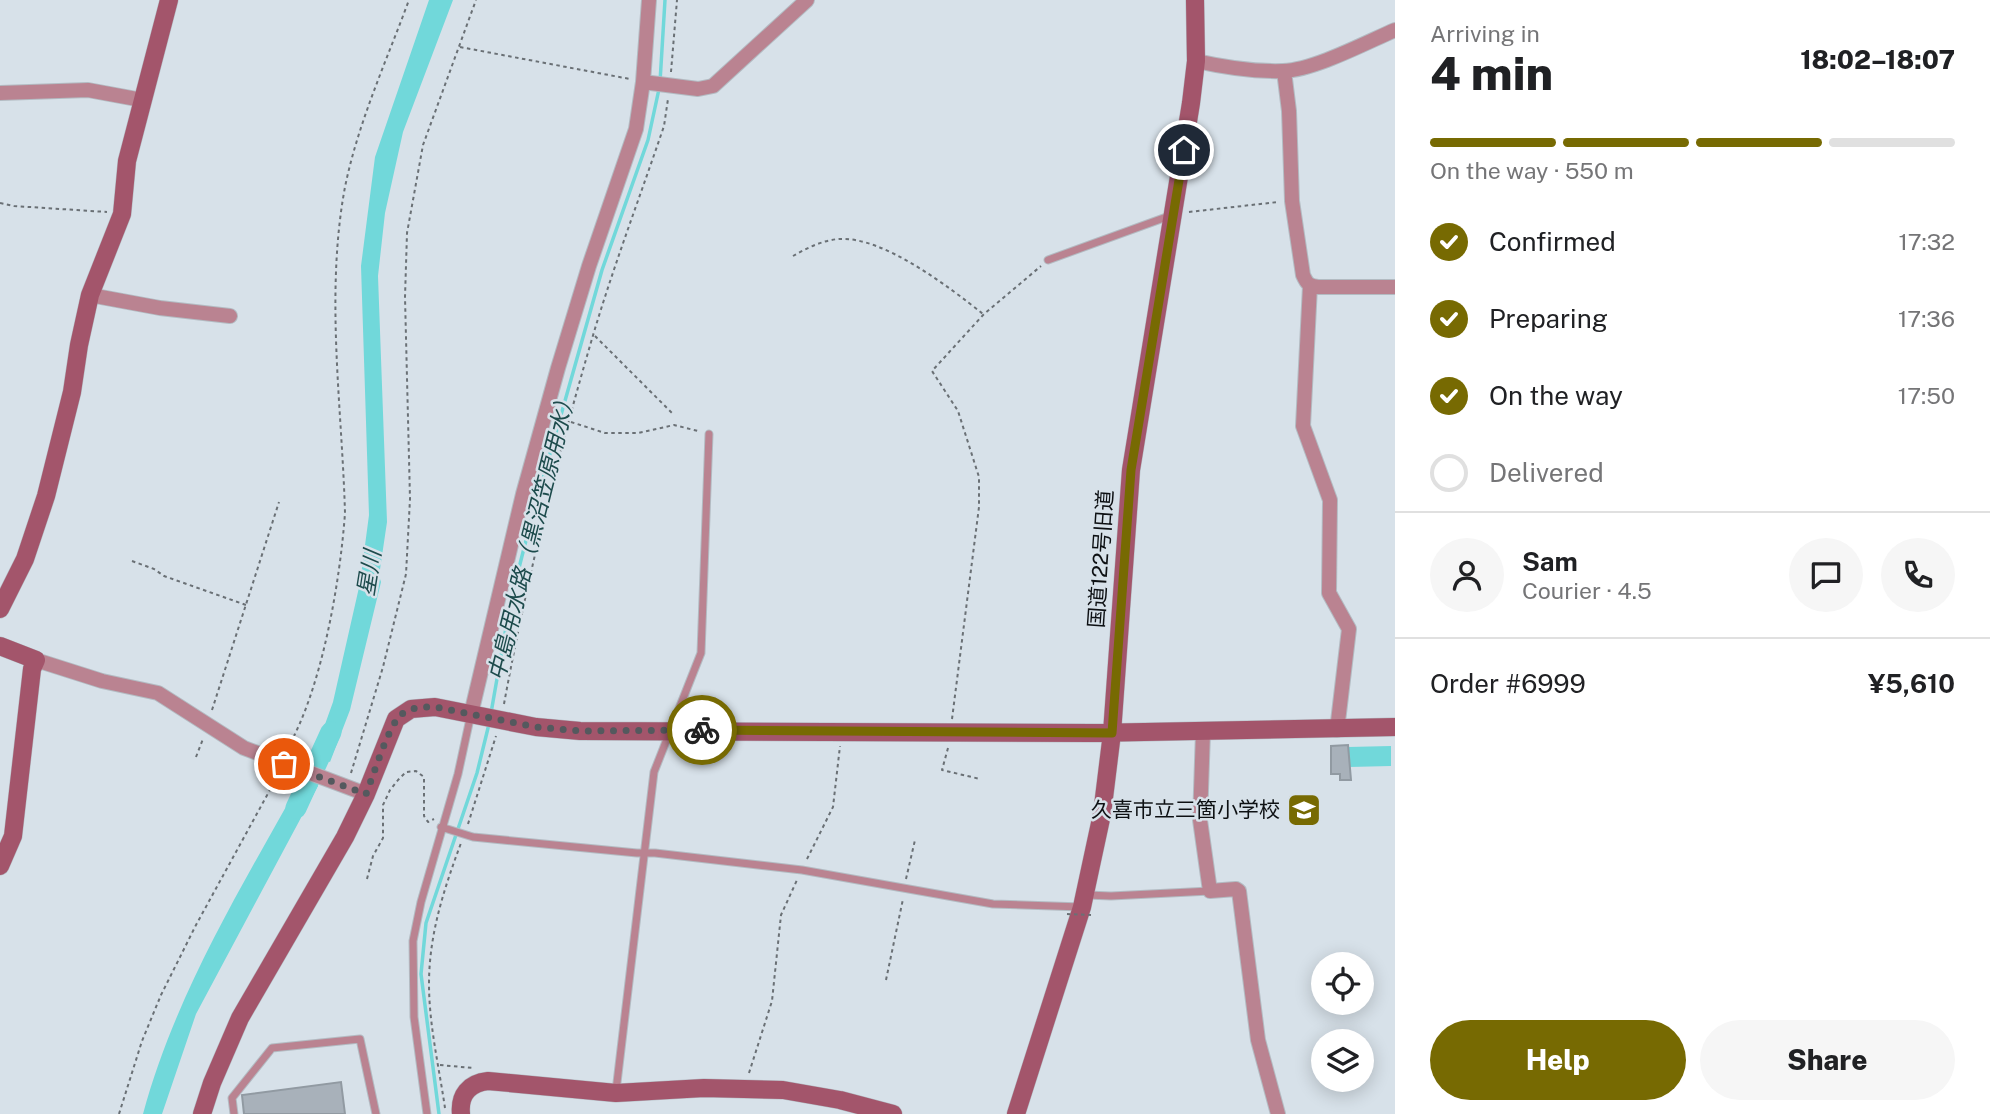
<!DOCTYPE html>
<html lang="en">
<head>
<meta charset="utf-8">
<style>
	body { margin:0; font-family:"Public Sans","Noto Sans JP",sans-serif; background:#f6f6f6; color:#202124; height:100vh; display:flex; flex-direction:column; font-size:26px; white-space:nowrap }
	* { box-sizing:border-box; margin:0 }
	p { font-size:23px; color:#757577 }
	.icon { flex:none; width:38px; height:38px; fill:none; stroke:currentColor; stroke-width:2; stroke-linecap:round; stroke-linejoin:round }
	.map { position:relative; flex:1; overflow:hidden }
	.drawer { display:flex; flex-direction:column; background:#fff; width:595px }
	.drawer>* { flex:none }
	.fabs { position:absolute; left:1311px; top:952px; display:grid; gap:14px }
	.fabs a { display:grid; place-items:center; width:63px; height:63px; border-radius:50%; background:#fff; box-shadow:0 4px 18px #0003; font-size:35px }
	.pin { position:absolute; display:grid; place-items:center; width:60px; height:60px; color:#fff; margin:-30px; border:4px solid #fff; border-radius:50%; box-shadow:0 2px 7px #0007 }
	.courier { position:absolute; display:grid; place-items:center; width:70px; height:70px; margin:-35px; border:5px solid #776a02; border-radius:50%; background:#fff; color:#222; box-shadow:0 2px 9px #0007 }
	.headline em { font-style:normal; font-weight:800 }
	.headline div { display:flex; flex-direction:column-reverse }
	.headline { display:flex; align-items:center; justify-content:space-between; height:119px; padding:0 35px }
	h1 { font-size:46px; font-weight:800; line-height:52px }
	.bar { display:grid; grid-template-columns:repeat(4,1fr); gap:10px 7px; align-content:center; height:84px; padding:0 35px }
	.bar i { height:9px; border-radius:5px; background:#e0e0e0 }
	.bar .selected { background:#776a02 }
	.bar p { grid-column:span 4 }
	.line { display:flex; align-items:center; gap:18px; padding:0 35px; border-top:2px solid #e0e0e0 }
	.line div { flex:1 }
	.round { display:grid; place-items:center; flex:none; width:74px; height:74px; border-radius:37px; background:#f6f6f6 }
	ol { padding:0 35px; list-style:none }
	li { display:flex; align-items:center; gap:21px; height:77px }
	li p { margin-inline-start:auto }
	li .icon { padding:7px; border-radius:50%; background:#776a02; color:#fff; stroke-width:4 }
	li:last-child { color:#757577 }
	li i { width:38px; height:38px; border:4px solid #e0e0e0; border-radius:50% }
	.button { display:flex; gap:14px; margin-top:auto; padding:14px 35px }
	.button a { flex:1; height:80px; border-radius:42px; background:#776a02; color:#fff; font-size:28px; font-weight:800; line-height:80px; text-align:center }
	.button a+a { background:#f6f6f6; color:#202124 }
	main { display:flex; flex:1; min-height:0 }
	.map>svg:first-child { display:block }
	.water { fill:#71d8da }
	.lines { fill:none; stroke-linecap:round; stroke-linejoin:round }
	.stream { stroke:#71d8da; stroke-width:3.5 }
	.river { stroke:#71d8da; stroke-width:21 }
	.building { fill:#a8b1ba; stroke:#919aa2; stroke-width:2 }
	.lane-casing { stroke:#b3bbc2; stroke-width:9 }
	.street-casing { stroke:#b3bbc2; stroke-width:16 }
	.secondary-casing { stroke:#b3bbc2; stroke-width:19 }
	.path { stroke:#6a7075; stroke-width:2; stroke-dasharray:3.5 3.5; stroke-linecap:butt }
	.lane { stroke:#ba8391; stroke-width:7 }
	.street { stroke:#ba8391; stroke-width:14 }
	.secondary { stroke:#a3556b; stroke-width:18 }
	.path-bridge { stroke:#6a7075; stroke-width:2; stroke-dasharray:3.5 3.5; stroke-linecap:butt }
	.done { stroke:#54595e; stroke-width:7; stroke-dasharray:0 12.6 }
	.route { stroke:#776a02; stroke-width:9 }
	.labels { text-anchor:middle; stroke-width:5; stroke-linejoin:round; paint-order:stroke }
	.street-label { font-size:21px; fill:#0d1013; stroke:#d7e1e9 }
	.poi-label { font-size:21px; fill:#0d1013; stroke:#d7e1e9; text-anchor:end }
	.water-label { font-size:23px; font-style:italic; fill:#1d4b4c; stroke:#d7e1e9 }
</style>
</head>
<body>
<main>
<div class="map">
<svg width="1395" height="1114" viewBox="0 0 1395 1114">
	<rect width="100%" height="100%" fill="#d7e1e9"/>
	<path class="water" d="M429,0H453L403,132L385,213L378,276L387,522L379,576L381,582L350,710L330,762L314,755L333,702L360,583L369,515L361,266L375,157Z
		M1391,746V766L1349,767L1348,747Z
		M301,780L318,786L196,1014L162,1114H143C175,995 241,888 301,780Z"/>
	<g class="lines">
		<path class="stream" d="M660,82L665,0
			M491,713L511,599L531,521L602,270L648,140L659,89
			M439,1114L421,974L426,923L477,773L489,724"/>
		<path class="river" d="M296,808L331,732"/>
	</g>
	<path class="building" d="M1348,745L1351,780H1340V774H1331V746Z
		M341,1082L345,1114H244L242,1095Z"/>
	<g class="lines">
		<g class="lane-casing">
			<path id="lane" d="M1048,260L1172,215
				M441,827L473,837L637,853H655L802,870L993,904L1082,907
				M1087,895L1111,896L1210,891
				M616,1091L654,772L701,653L709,434
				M234,1114L232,1098L272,1048L360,1039L376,1114
				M427,1114L414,1017L413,941L421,902L458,774L471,714"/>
		</g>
		<g class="street-casing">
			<path id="street" d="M1196,61C1223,67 1255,72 1283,71C1314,70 1365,43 1395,30
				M1284,71L1289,111L1292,201L1303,275C1307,284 1309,286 1318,287H1395
				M643,82L698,89L713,86L807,0
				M0,93L88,90L142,100
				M1310,286L1303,426L1330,500L1329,593L1349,629L1337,730
				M90,295L160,308L230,316
				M36,660L102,681L158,693L244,748L366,794
				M471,714L523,494L558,368L589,266L636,129L643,82L649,0
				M1203,732L1200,820L1210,891L1236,889L1239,891L1258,1040L1278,1114"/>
		</g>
		<g class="secondary-casing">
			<path id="secondary" d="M0,609L25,559L46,496L72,392L79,345L90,295L122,214L127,161L169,0
				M0,646L36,660L32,669L13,836L0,866
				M202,1114L212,1083L240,1018L345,837L366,794L396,719L411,709L435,707L536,727L580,731L1093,733L1395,727
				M461,1114C459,1095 469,1083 488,1081L616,1093L704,1088L783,1090L840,1100L893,1114
				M1016,1114L1082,907L1102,814L1112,733L1131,470L1191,103L1196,61L1195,0"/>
		</g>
		<path class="path" d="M460,47L630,79
			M671,72L677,0
			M0,203L14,206L107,212
			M1189,212L1278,202
			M793,256C807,248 823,240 839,239C883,236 949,287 983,314
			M595,336L673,414
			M571,422L605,433H638L674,425L698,431
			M132,561L154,569L164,576L246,605
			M504,704C527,578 558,454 594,332C615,262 641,194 664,126L668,99
			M212,710L279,502
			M952,719L979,507V477L958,411L932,371L984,314L1041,266
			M948,748L942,770L980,779
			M287,749C322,689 340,582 345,513C342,406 325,294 345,187C358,123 386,62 409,0
			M196,757L203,739
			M351,773L383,667L406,574L410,499L405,297L407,233L423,145L476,0
			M468,824L496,736
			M807,859L833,807L840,746
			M367,879L373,856L383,838V805L390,790L398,780L406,772L416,771L424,777V816L428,822L434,819
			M906,879L915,840
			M886,980L903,899
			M440,1065L473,1068
			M749,1073L772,1001L781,915L797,880
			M445,1108C439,1067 429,1025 429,984C429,934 444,889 461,843
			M119,1114L142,1041L161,995L196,925L277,777"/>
		<use href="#lane" class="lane"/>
		<use href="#street" class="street"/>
		<use href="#secondary" class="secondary"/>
		<path class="path-bridge" d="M1067,914L1091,915"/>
	</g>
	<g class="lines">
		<path class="done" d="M284,764L366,794C373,777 389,723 402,714C412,707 423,707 435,707L536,727L580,731L702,730"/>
		<path class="route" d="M702,730L1112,733L1131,470L1184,150"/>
	</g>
	<defs>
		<g id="school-square" transform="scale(1.75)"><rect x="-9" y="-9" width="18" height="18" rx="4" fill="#776a02" stroke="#d7e1e9"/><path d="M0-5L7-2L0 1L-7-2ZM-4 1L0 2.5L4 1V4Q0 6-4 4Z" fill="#fff"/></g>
	</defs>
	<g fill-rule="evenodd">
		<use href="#school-square" x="1304" y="810"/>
	</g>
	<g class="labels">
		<g class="street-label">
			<text transform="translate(1101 559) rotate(-86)" y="7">国道122号旧道</text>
		</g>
		<g class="poi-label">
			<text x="1280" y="817">久喜市立三箇小学校</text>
		</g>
		<g class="water-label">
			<text transform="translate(532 535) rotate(-76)" y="8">中島用水路（黒沼笠原用水）</text>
			<text transform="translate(369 573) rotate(-81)" y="8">星川</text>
		</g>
	</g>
</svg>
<div class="fabs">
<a><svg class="icon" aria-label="locate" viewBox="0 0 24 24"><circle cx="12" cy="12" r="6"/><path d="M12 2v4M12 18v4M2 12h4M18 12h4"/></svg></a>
<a><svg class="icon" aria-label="layers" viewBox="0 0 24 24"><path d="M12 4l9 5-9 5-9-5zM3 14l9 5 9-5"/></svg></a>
</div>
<div class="pin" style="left:284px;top:764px;background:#ea580c"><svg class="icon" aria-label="bag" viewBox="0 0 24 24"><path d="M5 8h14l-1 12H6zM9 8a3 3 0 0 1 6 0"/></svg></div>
<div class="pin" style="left:1184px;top:150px;background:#1f2937"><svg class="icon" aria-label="home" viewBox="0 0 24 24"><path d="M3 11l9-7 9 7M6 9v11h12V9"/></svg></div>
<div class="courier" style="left:702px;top:730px"><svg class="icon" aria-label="bike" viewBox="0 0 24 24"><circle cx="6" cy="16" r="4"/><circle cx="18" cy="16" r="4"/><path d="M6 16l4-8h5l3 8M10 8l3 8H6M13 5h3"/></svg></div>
</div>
<section class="drawer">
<div class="headline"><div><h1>4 min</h1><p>Arriving in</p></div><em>18:02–18:07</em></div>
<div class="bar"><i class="selected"></i><i class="selected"></i><i class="selected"></i><i></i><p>On the way · 550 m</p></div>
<ol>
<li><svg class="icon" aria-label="check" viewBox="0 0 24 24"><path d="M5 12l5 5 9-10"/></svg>Confirmed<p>17:32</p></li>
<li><svg class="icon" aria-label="check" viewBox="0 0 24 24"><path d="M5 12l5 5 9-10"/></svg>Preparing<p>17:36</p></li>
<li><svg class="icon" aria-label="check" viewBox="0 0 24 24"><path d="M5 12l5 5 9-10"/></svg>On the way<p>17:50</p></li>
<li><i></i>Delivered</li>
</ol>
<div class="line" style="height:126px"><a class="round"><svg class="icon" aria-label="person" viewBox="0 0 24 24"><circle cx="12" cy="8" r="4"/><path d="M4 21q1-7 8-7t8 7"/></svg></a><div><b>Sam</b><p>Courier · 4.5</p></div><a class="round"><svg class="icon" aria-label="chat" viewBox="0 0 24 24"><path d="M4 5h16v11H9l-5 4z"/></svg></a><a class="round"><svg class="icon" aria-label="phone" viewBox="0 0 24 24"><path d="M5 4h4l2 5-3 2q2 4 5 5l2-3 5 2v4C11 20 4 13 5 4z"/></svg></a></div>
<div class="line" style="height:91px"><div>Order #6999</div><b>¥5,610</b></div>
<div class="button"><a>Help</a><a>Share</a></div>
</section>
</main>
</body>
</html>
